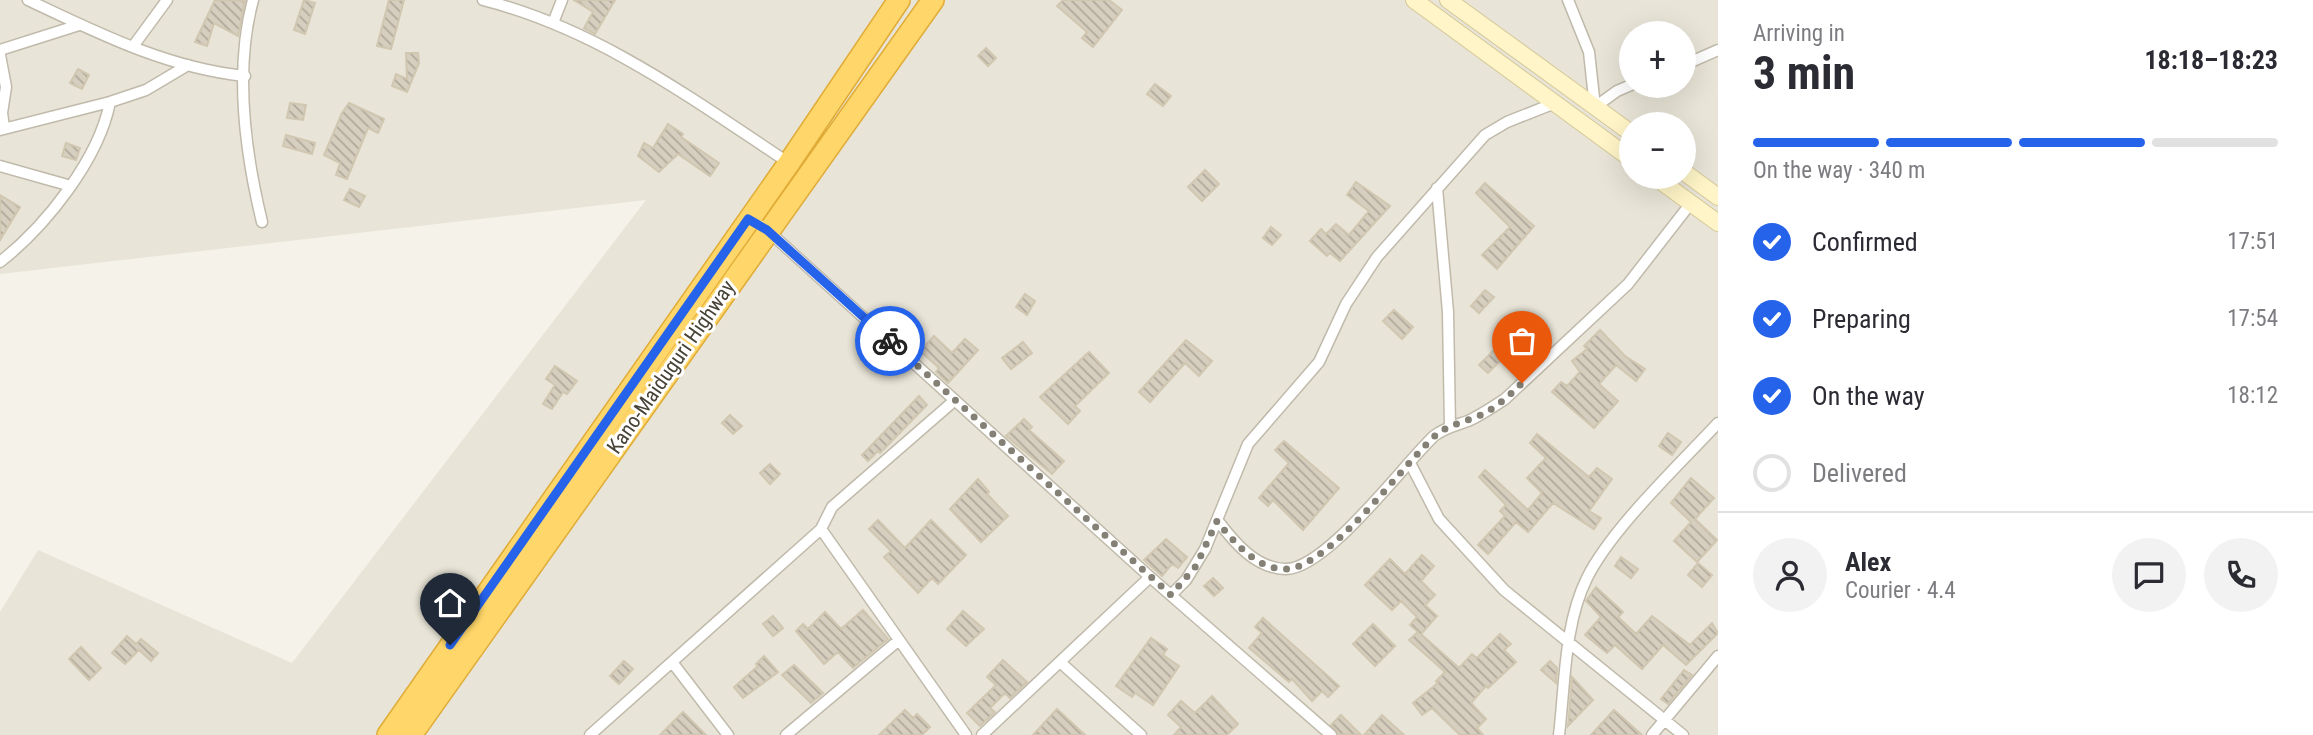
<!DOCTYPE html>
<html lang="en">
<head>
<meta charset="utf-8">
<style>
	body { margin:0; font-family:"Roboto Condensed",sans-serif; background:#f2f2f3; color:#2b2b33; height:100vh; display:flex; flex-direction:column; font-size:26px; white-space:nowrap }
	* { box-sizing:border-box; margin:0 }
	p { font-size:23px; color:#7c7c81 }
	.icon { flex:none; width:38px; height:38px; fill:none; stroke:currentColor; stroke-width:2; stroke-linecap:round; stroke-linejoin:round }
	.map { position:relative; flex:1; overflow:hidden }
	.panel { display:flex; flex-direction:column; background:#fff; width:595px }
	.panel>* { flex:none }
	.buttons { position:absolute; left:1619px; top:21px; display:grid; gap:14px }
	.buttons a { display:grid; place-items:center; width:77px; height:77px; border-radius:50%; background:#fff; box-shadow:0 7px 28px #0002; font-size:35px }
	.pin { position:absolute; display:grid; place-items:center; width:60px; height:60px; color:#fff; margin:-72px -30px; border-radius:50% 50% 50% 0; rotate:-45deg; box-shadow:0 0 7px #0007 }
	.pin .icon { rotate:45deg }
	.courier { position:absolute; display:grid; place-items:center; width:70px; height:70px; margin:-35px; border:5px solid #2563eb; border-radius:50%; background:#fff; color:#222; box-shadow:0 2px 9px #0007 }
	.overview em { font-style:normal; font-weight:700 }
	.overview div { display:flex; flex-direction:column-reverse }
	.overview { display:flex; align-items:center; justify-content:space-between; height:119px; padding:0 35px }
	h1 { font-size:46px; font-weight:700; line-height:52px }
	.bar { display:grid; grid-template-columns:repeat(4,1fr); gap:10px 7px; align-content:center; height:84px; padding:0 35px }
	.bar i { height:9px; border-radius:5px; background:#e1e1e2 }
	.bar .selected { background:#2563eb }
	.bar p { grid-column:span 4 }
	.line { display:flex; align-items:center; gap:18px; padding:0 35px; border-top:2px solid #e1e1e2 }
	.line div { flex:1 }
	.round { display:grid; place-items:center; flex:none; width:74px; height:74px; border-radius:37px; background:#f2f2f3 }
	ol { padding:0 35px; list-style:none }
	li { display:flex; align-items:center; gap:21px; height:77px }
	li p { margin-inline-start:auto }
	li .icon { padding:7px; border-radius:50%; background:#2563eb; color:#fff; stroke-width:4 }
	li:last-child { color:#7c7c81 }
	li i { width:38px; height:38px; border:4px solid #e1e1e2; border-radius:50% }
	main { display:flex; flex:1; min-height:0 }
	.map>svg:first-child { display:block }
	.residential { fill:#e8e4d7; fill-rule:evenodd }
	.building { fill:url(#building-back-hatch); stroke:#d1c7b1; stroke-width:2 }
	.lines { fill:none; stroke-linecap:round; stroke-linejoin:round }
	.street-casing { stroke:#c0baab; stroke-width:13 }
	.secondary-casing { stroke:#d5c898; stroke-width:18 }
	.highway-casing { stroke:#e0ac37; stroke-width:24 }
	.street { stroke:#fff; stroke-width:10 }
	.secondary { stroke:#fff5c8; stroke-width:16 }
	.highway { stroke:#ffd669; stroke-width:21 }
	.done { stroke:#848075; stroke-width:7; stroke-dasharray:0 12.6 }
	.route { stroke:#2563eb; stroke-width:9 }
	.labels { text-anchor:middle; stroke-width:6; stroke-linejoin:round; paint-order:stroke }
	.street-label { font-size:21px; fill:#484337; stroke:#fff }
</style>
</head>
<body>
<main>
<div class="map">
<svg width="1718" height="735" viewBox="0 0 1718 735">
	<defs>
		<pattern id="building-back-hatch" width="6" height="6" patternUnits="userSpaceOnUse" patternTransform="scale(1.75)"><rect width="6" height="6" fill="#d6cebe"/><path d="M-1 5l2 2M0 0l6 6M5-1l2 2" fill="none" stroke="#b0a99b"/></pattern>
	</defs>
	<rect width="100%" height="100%" fill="#f4f2e9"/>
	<path class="residential" d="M0,0H1718V735H0V612L38,550L292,663L646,200L0,274ZM1631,33H1684V86H1631ZM1631,124H1684V177H1631Z"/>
	<path class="building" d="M215,0L245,1L238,36L214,23L207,46L195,42Z
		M304,0L315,3L305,34L294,30Z
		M389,0H404L391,49L377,46Z
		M574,0H615L595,34L584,28L593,12Z
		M1063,0H1109L1122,10L1093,47L1082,38L1087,32L1057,6Z
		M986,48L996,58L988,66L978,56Z
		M406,53H418L419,63L407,92L392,86L396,74L407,79Z
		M78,69L89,75L82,89L70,83Z
		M1155,84L1171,96L1163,106L1147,94Z
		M290,103L306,105L303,120L287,118Z
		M349,103L384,119L378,133L368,128L347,179L336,175L340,163L324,155L342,113Z
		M668,124L683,134L681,137L719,163L710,176L678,154L659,172L638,156L644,143L653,148Z
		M286,135L315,143L312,154L283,146Z
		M66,143L80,148L76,160L62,156Z
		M1205,170L1219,184L1202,201L1188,187Z
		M1356,182L1390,206L1340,261L1330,253L1327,256L1310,241L1321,229L1326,234L1336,224L1349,235L1369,211L1347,195Z
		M1485,183L1534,226L1497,269L1482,255L1510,227L1476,193Z
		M350,189L365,196L359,207L344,200Z
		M0,195L20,207L0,240Z
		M1271,227L1281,235L1272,245L1263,238Z
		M1485,290L1494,297L1479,313L1471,306Z
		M1025,294L1035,301L1027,315L1016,307Z
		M1394,310L1413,327L1402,339L1383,321Z
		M1600,330L1625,356L1645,369L1636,381L1616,365L1599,384L1618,401L1594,428L1552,392L1561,382L1567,386L1580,372L1572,361L1587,349L1584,346Z
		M934,336L952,353L965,339L978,350L948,383L936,372L939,368L920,351Z
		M1186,340L1212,361L1199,376L1185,363L1150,402L1139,392Z
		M1023,342L1032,353L1011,369L1002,358Z
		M1494,350L1502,359L1488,373L1479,365Z
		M1089,352L1109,373L1075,406L1080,411L1068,424L1040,397Z
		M555,366L577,381L567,394L563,392L552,409L543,404L555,385L546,379Z
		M919,396L927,405L880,453L878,451L868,461L862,455Z
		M730,415L742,426L733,434L722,423Z
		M1024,419L1032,427L1029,430L1064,461L1052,474L1006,436Z
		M1668,433L1681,442L1672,455L1659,446Z
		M1537,434L1589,477L1597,468L1612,479L1589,511L1601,518L1594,529L1553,503L1528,532L1516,522L1488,554L1478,545L1505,516L1500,511L1506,505L1479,477L1485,470L1528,510L1542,493L1527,478L1546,458L1530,443Z
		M1284,441L1339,488L1303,530L1273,500L1268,506L1259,498L1289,463L1275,450Z
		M770,464L780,474L770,484L760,473Z
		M1691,478L1714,498L1695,519L1717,540L1697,562L1674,541L1691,522L1671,503Z
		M978,479L989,492L987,494L1008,516L981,542L950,509Z
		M878,520L905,548L931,520L966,555L938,584L932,578L918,593L884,557L891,551L869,529Z
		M1166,539L1187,557L1178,568L1172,564L1162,576L1144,560Z
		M1422,555L1434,566L1421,581L1435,595L1425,605L1437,616L1421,634L1459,668L1472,654L1477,658L1500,634L1511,644L1504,650L1516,662L1488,688L1486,686L1471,703L1486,719L1477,728L1483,735H1460L1432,708L1422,715L1413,703L1438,683L1436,681L1445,672L1409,640L1418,632L1410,625L1417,617L1401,601L1392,610L1365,585L1390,559L1405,574Z
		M1621,557L1638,569L1631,578L1615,566Z
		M1698,563L1712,575L1702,587L1688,575Z
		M1213,578L1223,588L1214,596L1204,586Z
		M1596,587L1623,612L1618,617L1636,634L1652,616L1690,645L1712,623L1718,633L1686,665L1663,645L1642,669L1615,645L1607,653L1585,635L1601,617L1586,601Z
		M863,610L888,639L853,668L838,652L824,664L796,631L803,624L808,629L825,612L841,629Z
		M963,611L984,629L966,646L947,629Z
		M773,616L783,628L773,636L763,624Z
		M1263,618L1339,686L1328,697L1322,691L1312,701L1292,679L1289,682L1249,648L1262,633L1255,627Z
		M1373,624L1395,646L1375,666L1353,644Z
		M127,636L136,644L141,639L158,653L151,661L139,650L125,664L112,653Z
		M1151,638L1167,649L1163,655L1179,666L1153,705L1135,693L1132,697L1116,686Z
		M81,647L101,668L89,680L69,659Z
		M764,656L778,672L743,698L734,687L758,666L756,664Z
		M1003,660L1027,682L1010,698L1005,693L990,708L995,712L980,726L967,713L996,685L987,677Z
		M624,661L633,669L619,684L610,676Z
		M1550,661L1557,668L1556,683L1541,670Z
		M794,665L823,693L811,703L782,675Z
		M1684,670L1692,675L1668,704L1661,699Z
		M1572,677L1593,700L1568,726L1569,717Z
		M1212,696L1238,724L1227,735H1174L1181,727L1168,715L1181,701L1195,713Z
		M1057,709L1085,735H1033Z
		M905,710L913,718L917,714L930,727L922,735H879Z
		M1614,710L1642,735H1591Z
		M683,712L706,735H660Z
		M1341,715L1361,735L1339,734L1331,725Z
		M1382,715L1404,735H1364Z"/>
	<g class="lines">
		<g class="street-casing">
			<path id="street" d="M28,0C98,33 167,68 245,76
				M253,0C234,70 245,152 262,222
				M483,0C598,29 692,99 789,163
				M1568,0L1589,52L1595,107
				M553,23L562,0
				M134,45L167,0
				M0,50L79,25
				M0,55L6,87L2,113L4,127
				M1684,65L1718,50
				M1595,107L1617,91L1631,85
				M0,130L110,102L146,90L188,65
				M0,166L71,186
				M1437,188L1448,312L1450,427
				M748,218L767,230L1150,577L1331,735
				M0,262C46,226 99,159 110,102
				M955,400L832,507L821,529L966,735
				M1410,463L1439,519L1504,590L1683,735
				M1218,521C1234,542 1255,568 1285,569C1326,570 1403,465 1434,436C1444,428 1457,425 1468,421C1481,415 1493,407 1505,399L1628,284L1691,203
				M1171,595L1186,580L1205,549L1248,444L1319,362L1346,304L1377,257L1485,135L1507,122L1555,103
				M672,662L728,735
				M1060,662L1141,735
				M590,735L821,529
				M786,735L899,640
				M982,735L1150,577
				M1559,735C1565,685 1564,624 1587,578C1612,528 1679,465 1718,423
				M1652,735L1718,656"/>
		</g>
		<g class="secondary-casing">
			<path id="secondary" d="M1414,0L1631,159
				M1448,0L1631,133
				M1684,172L1718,197
				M1655,177L1718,223"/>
		</g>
		<g class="highway-casing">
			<path id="highway" d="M388,735L789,163L899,0
				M411,735L933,0"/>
		</g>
		<use href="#street" class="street"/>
		<use href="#secondary" class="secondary"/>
		<use href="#highway" class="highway"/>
	</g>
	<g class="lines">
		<path class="done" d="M890,341L1171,595L1196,566L1217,521C1234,542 1256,569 1285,569C1329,569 1403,464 1436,435C1449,424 1469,421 1485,413C1499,405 1511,394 1522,383"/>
		<path class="route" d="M450,645L748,219L767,230L890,341"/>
	</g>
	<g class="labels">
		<g class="street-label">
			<text transform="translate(671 367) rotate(-55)" y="7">Kano-Maiduguri Highway</text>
		</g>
	</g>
</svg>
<div class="buttons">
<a>+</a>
<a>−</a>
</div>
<div class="pin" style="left:1522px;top:383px;background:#ea580c"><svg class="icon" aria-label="bag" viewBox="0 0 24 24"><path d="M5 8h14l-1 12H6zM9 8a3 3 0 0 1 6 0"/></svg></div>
<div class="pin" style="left:450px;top:645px;background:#1f2937"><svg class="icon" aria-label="home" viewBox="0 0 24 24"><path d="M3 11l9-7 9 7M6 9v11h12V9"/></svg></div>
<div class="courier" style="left:890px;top:341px"><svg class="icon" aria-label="bike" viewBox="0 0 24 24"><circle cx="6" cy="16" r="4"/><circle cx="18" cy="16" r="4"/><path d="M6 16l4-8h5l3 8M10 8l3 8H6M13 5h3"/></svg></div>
</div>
<section class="panel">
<div class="overview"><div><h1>3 min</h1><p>Arriving in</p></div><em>18:18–18:23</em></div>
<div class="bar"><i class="selected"></i><i class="selected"></i><i class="selected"></i><i></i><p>On the way · 340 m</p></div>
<ol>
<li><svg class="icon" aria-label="check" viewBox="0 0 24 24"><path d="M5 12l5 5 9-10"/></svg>Confirmed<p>17:51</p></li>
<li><svg class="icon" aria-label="check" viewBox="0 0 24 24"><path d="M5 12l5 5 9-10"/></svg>Preparing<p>17:54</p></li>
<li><svg class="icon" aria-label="check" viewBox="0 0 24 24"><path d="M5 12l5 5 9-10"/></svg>On the way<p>18:12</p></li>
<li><i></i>Delivered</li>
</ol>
<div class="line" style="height:126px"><a class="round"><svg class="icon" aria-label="person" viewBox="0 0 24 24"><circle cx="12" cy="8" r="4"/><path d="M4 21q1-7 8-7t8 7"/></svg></a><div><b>Alex</b><p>Courier · 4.4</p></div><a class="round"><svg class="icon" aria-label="chat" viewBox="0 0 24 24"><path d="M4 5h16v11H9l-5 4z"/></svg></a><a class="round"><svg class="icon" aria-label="phone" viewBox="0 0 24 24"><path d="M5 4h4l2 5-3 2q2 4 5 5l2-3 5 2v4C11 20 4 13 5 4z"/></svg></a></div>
</section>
</main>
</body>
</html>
